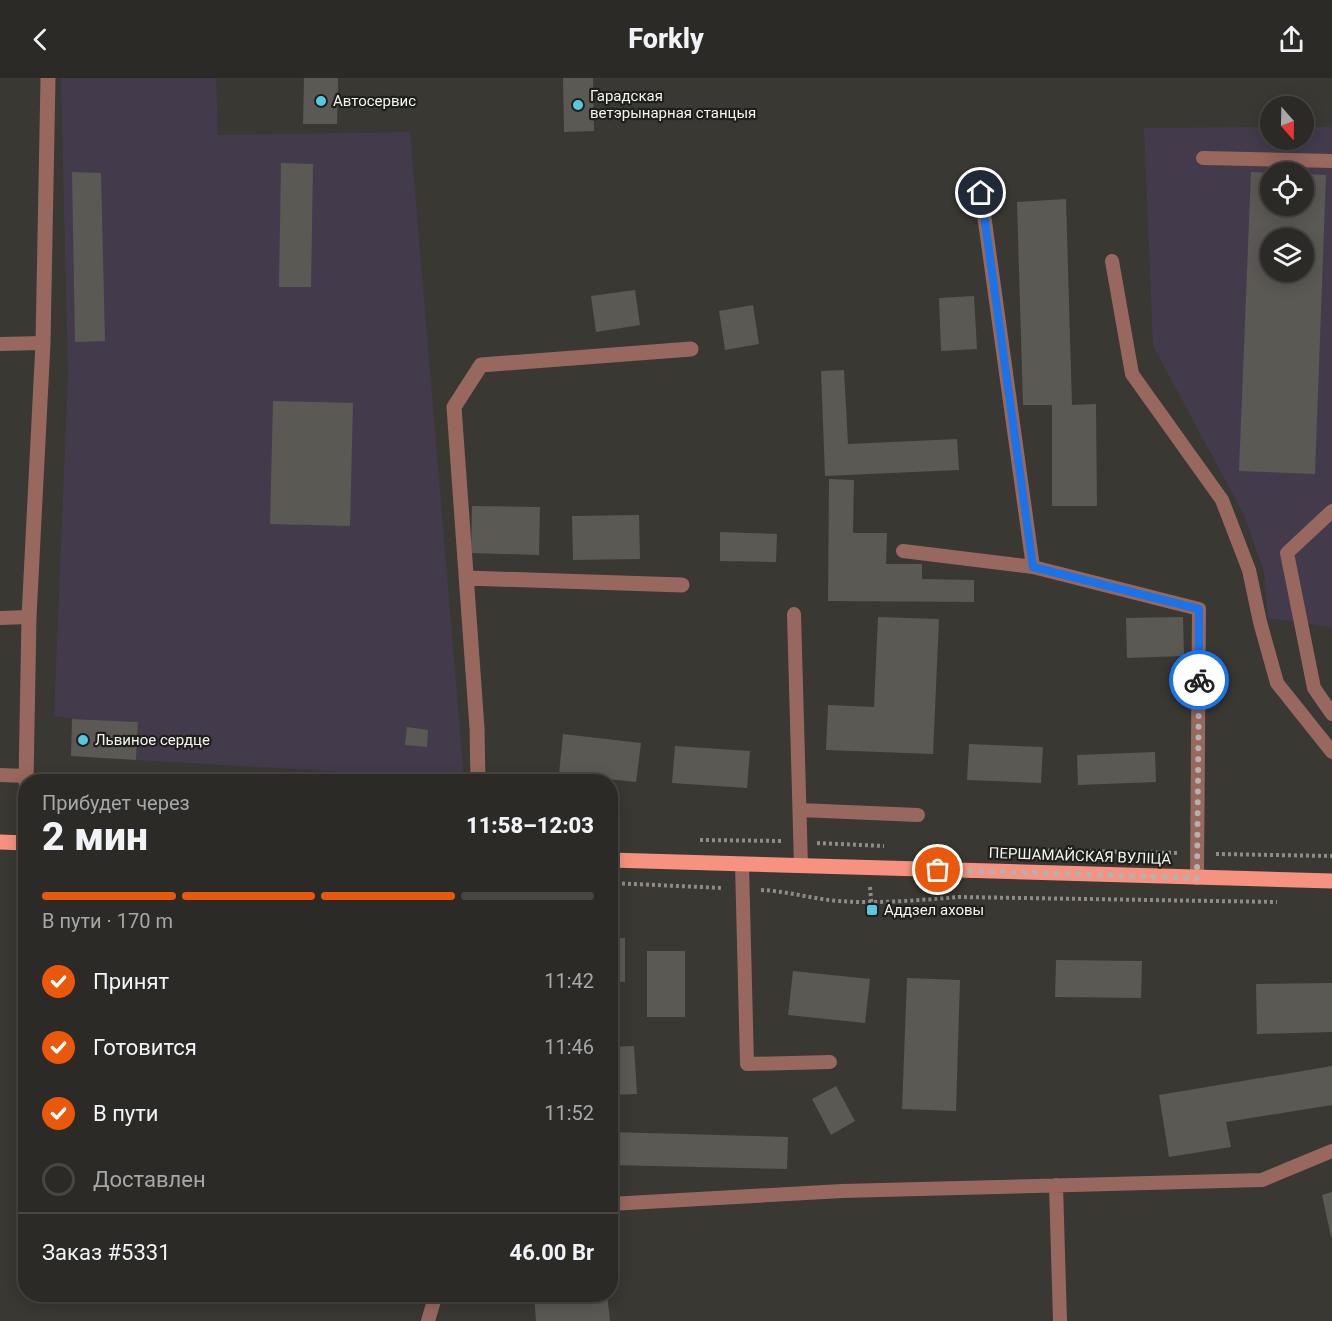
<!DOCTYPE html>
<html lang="ru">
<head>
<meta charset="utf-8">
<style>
	body { margin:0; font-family:Roboto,sans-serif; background:#33322e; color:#f1f3f6; height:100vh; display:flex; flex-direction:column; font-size:22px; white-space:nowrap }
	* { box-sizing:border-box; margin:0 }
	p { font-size:20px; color:#a6a7a7 }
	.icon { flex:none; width:33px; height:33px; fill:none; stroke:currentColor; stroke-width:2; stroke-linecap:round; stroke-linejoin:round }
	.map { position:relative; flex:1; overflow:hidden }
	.sheet { position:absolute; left:18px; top:696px; width:600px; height:528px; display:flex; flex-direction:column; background:#2b2a26; border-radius:24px; box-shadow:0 3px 15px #0003,0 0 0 2px #474643 }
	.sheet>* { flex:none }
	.needle { width:39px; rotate:160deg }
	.tools { position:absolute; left:1260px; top:18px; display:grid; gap:12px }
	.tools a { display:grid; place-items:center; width:54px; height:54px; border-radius:50%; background:#2b2a26; box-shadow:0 3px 15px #0003,0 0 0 2px #474643; font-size:30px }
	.pin { position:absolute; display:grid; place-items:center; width:51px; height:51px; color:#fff; margin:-26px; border:3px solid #fff; border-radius:50%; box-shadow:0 2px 6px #0007 }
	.courier { position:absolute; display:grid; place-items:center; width:60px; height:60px; margin:-30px; border:4px solid #1a73e8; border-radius:50%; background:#fff; color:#222; box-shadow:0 2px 8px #0007 }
	.overview em { font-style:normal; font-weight:800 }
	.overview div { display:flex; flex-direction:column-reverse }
	.overview { display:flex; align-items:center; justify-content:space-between; height:102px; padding:0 24px }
	h1 { font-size:39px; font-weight:800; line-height:45px }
	.bar { display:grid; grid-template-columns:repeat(4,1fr); gap:9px 6px; align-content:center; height:72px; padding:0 24px }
	.bar i { height:8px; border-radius:4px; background:#474643 }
	.bar .active { background:#ea580c }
	.bar p { grid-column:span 4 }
	.line { display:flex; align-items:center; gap:15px; padding:0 24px; border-top:2px solid #474643 }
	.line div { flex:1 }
	ol { padding:0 24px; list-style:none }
	li { display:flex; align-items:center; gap:18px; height:66px }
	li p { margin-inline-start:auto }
	li .icon { padding:6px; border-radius:50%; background:#ea580c; color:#fff; stroke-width:4 }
	li:last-child { color:#a6a7a7 }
	li i { width:33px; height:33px; border:3px solid #474643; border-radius:50% }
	header { display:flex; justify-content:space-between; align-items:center; height:78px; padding:0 24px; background:#2b2a26; font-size:27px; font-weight:800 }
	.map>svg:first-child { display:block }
	.industrial { fill:#433b4c; fill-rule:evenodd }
	.building { fill:#5a5953; fill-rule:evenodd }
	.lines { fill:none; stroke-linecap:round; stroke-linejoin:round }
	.path { stroke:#8d8c87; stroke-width:4; stroke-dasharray:3 3; stroke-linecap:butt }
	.service { stroke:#98675d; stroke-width:14 }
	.minor { stroke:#98675d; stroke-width:15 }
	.primary { stroke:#f6927f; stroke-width:15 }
	.done { stroke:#b3b2ae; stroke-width:6; stroke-dasharray:0 10.8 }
	.route { stroke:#1a73e8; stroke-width:8 }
	.poi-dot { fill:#56c9e1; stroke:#1f1f1c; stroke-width:2 }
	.labels { text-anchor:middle; stroke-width:4.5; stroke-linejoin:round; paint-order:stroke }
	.poi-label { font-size:15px; fill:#f4f3f0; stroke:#1f1f1c; text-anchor:start }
	.street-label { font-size:15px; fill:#f4f3f0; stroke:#1f1f1c }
</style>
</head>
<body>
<header><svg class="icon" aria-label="back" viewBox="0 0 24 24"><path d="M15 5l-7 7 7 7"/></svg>Forkly<svg class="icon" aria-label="share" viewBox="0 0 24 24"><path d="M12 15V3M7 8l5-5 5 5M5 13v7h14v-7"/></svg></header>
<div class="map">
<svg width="1332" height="1243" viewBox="0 0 1332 1243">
	<rect width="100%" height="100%" fill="#393832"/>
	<path class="industrial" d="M61,0H216L218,57L410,54L464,701L136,682L138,644L72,641L54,638L68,297Z
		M1270,49V62H1304V49H1332V549L1268,540L1264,494L1244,437L1153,268L1144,50ZM1270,94H1304V128H1270ZM1270,160H1304V194H1270Z"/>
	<path class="building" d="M304,0H338L337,46H303Z
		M563,0H593L594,53L564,54Z
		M281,85L313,86L311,209H279Z
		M72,94L101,95L105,263L75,264Z
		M1251,94L1270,95V128H1304V96L1326,97L1315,396L1239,393ZM1270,160H1304V194H1270Z
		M1066,121L1072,327L1096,326L1097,428H1052V327H1023L1017,124Z
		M635,212L640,247L596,254L591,218Z
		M974,218L977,271L941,273L939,220Z
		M753,227L759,266L725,272L719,233Z
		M844,292L848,366L957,361L959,392L825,398L821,293Z
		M273,323L353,325L350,448L270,446Z
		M829,401L854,402L853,455H887L886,486H922V501L974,502V524L828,523Z
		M472,428L540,429L539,477L471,475Z
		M639,437L640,481L573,482L572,438Z
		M720,454L777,456L776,484L720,483Z
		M878,539L939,541L933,676L826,672L828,627L874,629Z
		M1183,539L1184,578L1127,580L1126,540Z
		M72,641L138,644L136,682L71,678Z
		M407,649L428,652L427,669L405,667Z
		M563,656L641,665L636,704L559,696Z
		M969,666L1043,669L1041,705L967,702Z
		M675,668L750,673L747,710L672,705Z
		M1155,674L1156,704L1078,707L1077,677Z
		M610,860H625V904L610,903Z
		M647,873H685V939H647Z
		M1056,882L1142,883L1141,920L1055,919Z
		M793,893L870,901L865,945L788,937Z
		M907,900L960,902L956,1033L902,1031Z
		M1332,905V954L1257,956L1256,906Z
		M634,968L637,1016L610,1017V969Z
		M1332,988V1027L1226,1044L1231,1069L1169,1079L1159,1017Z
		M836,1008L855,1043L831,1057L812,1021Z
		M610,1054L788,1059L787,1091L610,1087Z
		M1332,1114V1159H1331L1322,1117Z
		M534,1216H607L610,1243H536Z"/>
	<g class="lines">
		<path class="path" d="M612,747L614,765
			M700,762L782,763
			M817,765L884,768
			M1024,772L1178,775
			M1216,776L1332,778
			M610,805L723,810
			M870,809L872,832
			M761,812C787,813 812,821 839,823C878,826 920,822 959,819L1277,824"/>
		<path class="service" d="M1203,80L1332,83
			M981,115L1033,489L1199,531L1197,800
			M1112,183L1132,296L1222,422L1249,492L1260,544L1277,605L1332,674
			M0,266L43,265
			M1332,433L1287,475L1314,610L1332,636
			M903,473L1033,489
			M794,536L801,788
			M0,540L29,539
			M0,697L26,698
			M800,732L918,737
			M742,786L747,986L830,984
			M1056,1107L1060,1243
			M610,1126L842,1113L1262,1102L1332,1073
			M428,1243L436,1216"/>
		<path class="minor" d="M466,500L682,507
			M26,704L29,539L43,265L48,0
			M478,704L477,650L454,329L481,287L691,271
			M25,765L26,730"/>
		<path class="primary" d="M0,764L26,765
			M610,782L1332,803"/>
	</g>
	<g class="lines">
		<path class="done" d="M938,792L1197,800L1199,602"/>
		<path class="route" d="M981,115L1033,489L1199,531V602"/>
	</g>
	<g class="poi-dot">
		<circle cx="321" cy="23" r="6"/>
		<circle cx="578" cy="27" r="6"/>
		<circle cx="83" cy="662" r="6"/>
		<rect x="866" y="826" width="12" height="12" rx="3"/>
	</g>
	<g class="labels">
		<g class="poi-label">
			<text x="590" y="23">Гарадская<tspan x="590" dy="17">ветэрынарная станцыя</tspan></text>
			<text x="333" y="28">Автосервис</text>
			<text x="95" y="667">Львиное сердце</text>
			<text x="884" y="837">Аддзел аховы</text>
		</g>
		<g class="street-label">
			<text transform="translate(1080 778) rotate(2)" y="5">ПЕРШАМАЙСКАЯ ВУЛІЦА</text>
		</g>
	</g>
</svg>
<div class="tools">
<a><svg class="needle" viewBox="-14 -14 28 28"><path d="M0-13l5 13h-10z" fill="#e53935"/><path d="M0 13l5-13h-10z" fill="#a6a7a7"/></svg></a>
<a><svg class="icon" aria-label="locate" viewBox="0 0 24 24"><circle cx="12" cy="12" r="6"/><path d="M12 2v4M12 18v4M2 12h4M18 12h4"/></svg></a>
<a><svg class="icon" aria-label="layers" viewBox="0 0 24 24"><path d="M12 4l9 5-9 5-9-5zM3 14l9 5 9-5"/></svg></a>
</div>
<div class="pin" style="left:938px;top:792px;background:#ea580c"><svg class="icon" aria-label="bag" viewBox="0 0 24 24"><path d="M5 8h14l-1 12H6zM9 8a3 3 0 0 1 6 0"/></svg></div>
<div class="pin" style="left:981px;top:115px;background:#1f2937"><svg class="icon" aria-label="home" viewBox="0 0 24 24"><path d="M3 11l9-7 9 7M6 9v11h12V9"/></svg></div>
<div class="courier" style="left:1199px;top:602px"><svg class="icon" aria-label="bike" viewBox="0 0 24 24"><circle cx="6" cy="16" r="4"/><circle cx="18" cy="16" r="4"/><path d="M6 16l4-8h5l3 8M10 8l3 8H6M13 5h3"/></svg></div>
<section class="sheet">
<div class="overview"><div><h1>2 мин</h1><p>Прибудет через</p></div><em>11:58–12:03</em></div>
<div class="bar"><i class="active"></i><i class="active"></i><i class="active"></i><i></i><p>В пути · 170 m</p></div>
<ol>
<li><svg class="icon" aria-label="check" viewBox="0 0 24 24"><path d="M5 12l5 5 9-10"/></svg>Принят<p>11:42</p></li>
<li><svg class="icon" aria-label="check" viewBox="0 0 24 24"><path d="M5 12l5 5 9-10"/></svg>Готовится<p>11:46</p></li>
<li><svg class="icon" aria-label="check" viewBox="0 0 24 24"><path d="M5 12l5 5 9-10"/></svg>В пути<p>11:52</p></li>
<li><i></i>Доставлен</li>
</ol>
<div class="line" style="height:78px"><div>Заказ #5331</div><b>46.00 Br</b></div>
</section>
</div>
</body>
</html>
